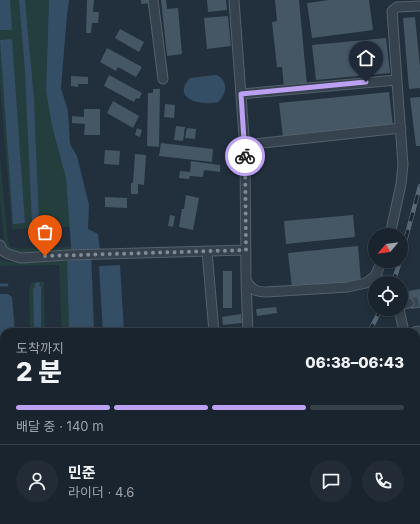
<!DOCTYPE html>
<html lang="ko">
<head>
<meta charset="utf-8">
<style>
	body { margin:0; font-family:Inter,"Noto Sans KR",sans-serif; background:#232c36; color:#f1f3f6; height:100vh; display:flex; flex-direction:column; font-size:15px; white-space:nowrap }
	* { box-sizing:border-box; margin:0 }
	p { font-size:13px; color:#9fa4aa }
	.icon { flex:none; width:22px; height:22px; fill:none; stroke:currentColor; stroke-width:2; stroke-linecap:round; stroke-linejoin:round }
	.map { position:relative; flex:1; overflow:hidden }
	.details { position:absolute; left:0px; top:328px; width:420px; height:196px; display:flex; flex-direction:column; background:#1a242e; border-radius:12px 12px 0 0; box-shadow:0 2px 6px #0003,0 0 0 1px #38414a }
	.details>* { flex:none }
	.needle { width:26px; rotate:241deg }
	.tools { position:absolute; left:368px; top:228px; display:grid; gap:8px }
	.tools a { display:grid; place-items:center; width:40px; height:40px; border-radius:50%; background:#1a242e; box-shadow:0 2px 6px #0003,0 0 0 1px #38414a; font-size:20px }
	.pin { position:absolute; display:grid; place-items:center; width:34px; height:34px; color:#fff; margin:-41px -17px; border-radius:50% 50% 50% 0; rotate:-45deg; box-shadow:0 0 4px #0007 }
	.pin .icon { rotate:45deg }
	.courier { position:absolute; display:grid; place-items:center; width:40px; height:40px; margin:-20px; border:3px solid #bca0f2; border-radius:50%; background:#fff; color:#222; box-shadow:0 1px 5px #0007 }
	.summary em { font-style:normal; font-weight:800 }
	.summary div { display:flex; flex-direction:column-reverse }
	.summary { display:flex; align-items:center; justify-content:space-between; height:68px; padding:0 16px }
	h1 { font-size:26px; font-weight:800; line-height:30px }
	.bar { display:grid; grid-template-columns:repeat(4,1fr); gap:6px 4px; align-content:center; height:48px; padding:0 16px }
	.bar i { height:5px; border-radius:3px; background:#38414a }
	.bar .current { background:#bca0f2 }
	.bar p { grid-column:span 4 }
	.line { display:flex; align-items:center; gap:10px; padding:0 16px; border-top:1px solid #38414a }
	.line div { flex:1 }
	.round { display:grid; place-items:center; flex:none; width:42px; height:42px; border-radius:21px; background:#232c36 }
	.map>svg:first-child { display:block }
	.green { fill:#243e3e }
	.water { fill:#344e66 }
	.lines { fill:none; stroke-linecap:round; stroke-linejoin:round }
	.stream { stroke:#344e66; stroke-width:3 }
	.building { fill:#455664 }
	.minor-tunnel { stroke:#374552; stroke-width:9; stroke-dasharray:9 4.5; stroke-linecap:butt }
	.minor-casing { stroke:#54606b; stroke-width:11 }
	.highway-casing { stroke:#414d58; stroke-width:15 }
	.minor { stroke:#36424d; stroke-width:9 }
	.highway { stroke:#746352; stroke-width:13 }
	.rail-casing { stroke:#576675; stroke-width:4.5 }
	.rail { stroke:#1b2732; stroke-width:3; stroke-dasharray:9; stroke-linecap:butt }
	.done { stroke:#7f8c98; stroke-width:4; stroke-dasharray:0 7.2 }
	.route { stroke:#bca0f2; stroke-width:5 }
</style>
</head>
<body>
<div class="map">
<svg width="420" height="524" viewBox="0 0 420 524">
	<rect width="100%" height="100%" fill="#22303d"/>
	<path class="green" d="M0,0H49L46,90L66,178L70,227L12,229L0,82Z
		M0,157L8,242L11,247L21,249L71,247L72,252L23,253L10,250L5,245L0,200Z
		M0,260L9,262L67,261L69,332H62L59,265L0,266Z
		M32,282H44L45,332H41V287L39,285L40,283L33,289L34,332H30L29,290Z
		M51,520H71L68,524H52Z"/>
	<path class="water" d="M0,0H10L12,30H0Z
		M19,0H25L34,100L39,224H32L25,71Z
		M49,0H69L67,15L61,88L68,111L70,144L77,156L89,205L88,229L98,234L100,250H91L94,332H69L67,261L72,260L66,178L52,126L46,90Z
		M12,39L25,223L13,224L0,40Z
		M216,75C229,80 227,94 218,102C203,106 170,100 190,78Z
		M120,265L124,332H103L99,266Z
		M40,282L39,285L41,287V332H34L33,289L35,287V283Z
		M0,294H8L12,297L15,332H4V470H0Z"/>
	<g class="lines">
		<path class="stream" d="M0,285H7"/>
	</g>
	<path class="building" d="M87,0H94L93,12H99L98,23H92L91,33H86Z
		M141,0H152V3L141,4Z
		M161,0H166L167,9L178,8L182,54L167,56Z
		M207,0H226L227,10L208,12Z
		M275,0H299L307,85L284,87L282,67H277L272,22L277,21Z
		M329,0H369L373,30L312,38L307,3Z
		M228,16L231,46L207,49L204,18Z
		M415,17L420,67V88L409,89L403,18Z
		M120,29L144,42L139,52L115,38Z
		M386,38L390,73L316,80L312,45Z
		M107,48L142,67L136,77L118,67L116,71L100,62Z
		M109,75L142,93L139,99L136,98L134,102L104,86Z
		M71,76L88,77V84H78V87L71,86Z
		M153,89H160L159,147L147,146L148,93H153Z
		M389,92L393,126L283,137L279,103Z
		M420,97V146H416L410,98Z
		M113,101L139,116L133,128L107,113Z
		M165,104L175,105L174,118L164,117Z
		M84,109H100V135H84L85,124L72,123V116L84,117Z
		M176,126L185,127L183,141L174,140Z
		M137,128L142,130L140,137L135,135Z
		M187,128L196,129L195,139L185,138Z
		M161,143L213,149L212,162L159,156Z
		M105,150L120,151L119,165L104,164Z
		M135,154L146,155L144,185L138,184V194H131V183H133Z
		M191,161L220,165V172L204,170L203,177L190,176L189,179L179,178L180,171L190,172Z
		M186,195L199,198L193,230L179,227L182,209H184Z
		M105,197L127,198V208L105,207Z
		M170,215L175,216L173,227L168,226Z
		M353,215L355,237L286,244L284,221Z
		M358,246L361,281L292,288L288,253Z
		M223,271H232V308H223Z
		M420,289V308L411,309L408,291Z
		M276,307L277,313L257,316L256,309Z
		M241,314L242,323L223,325L222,317Z"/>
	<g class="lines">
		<path class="minor-tunnel" d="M409,303L420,301"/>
		<g class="minor-casing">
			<path id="minor" d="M153,0L163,79
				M234,0L245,150L246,280C252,290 256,292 266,292L348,287L366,283L375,276L382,261
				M241,94L397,80
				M244,145L401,128
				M390,235L401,184L403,165L392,11L397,7L420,6
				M0,245L3,251L8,254L21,258L69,255L246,250
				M207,251L214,332
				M375,276L384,283
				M246,281L248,332
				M401,305L409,303
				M399,309L404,332
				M414,332L420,331
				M416,393L418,402L420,405
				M264,520V524"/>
		</g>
		<g class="highway-casing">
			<path id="highway" d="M416,495L420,494
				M284,524L302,520"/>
		</g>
		<use href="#minor" class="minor"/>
		<use href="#highway" class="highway"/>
		<g class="rail-casing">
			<path id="rail" d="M401,256L420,186
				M393,283L400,261
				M369,332L381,309
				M0,521L5,520"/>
		</g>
		<use href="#rail" class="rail"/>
	</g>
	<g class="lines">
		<path class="done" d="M45,256L246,250L245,156"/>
		<path class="route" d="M245,156L241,94L366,82"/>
	</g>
</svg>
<div class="tools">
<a><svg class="needle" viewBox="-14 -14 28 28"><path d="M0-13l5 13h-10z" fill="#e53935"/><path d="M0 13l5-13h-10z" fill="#9fa4aa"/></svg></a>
<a><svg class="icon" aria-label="locate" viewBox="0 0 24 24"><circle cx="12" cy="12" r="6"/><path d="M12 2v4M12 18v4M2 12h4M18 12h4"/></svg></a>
</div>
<div class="pin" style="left:45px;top:256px;background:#ea580c"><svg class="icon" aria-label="bag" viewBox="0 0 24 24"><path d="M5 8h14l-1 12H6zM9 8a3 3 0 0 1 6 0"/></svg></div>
<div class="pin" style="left:366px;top:82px;background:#1f2937"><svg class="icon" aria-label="home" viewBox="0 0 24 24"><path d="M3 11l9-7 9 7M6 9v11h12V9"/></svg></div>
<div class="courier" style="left:245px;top:156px"><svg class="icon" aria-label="bike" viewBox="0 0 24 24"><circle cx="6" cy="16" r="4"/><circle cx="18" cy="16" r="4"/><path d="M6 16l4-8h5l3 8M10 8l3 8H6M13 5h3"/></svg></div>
<section class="details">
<div class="summary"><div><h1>2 분</h1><p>도착까지</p></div><em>06:38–06:43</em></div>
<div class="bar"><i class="current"></i><i class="current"></i><i class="current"></i><i></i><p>배달 중 · 140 m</p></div>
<div class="line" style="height:72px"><a class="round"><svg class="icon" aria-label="person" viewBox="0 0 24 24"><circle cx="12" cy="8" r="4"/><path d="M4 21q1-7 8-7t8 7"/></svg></a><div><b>민준</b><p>라이더 · 4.6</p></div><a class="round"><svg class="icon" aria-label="chat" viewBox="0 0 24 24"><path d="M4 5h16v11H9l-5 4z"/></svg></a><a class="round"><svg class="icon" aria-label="phone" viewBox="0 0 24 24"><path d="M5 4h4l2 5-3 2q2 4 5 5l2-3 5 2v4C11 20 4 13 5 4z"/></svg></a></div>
</section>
</div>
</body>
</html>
